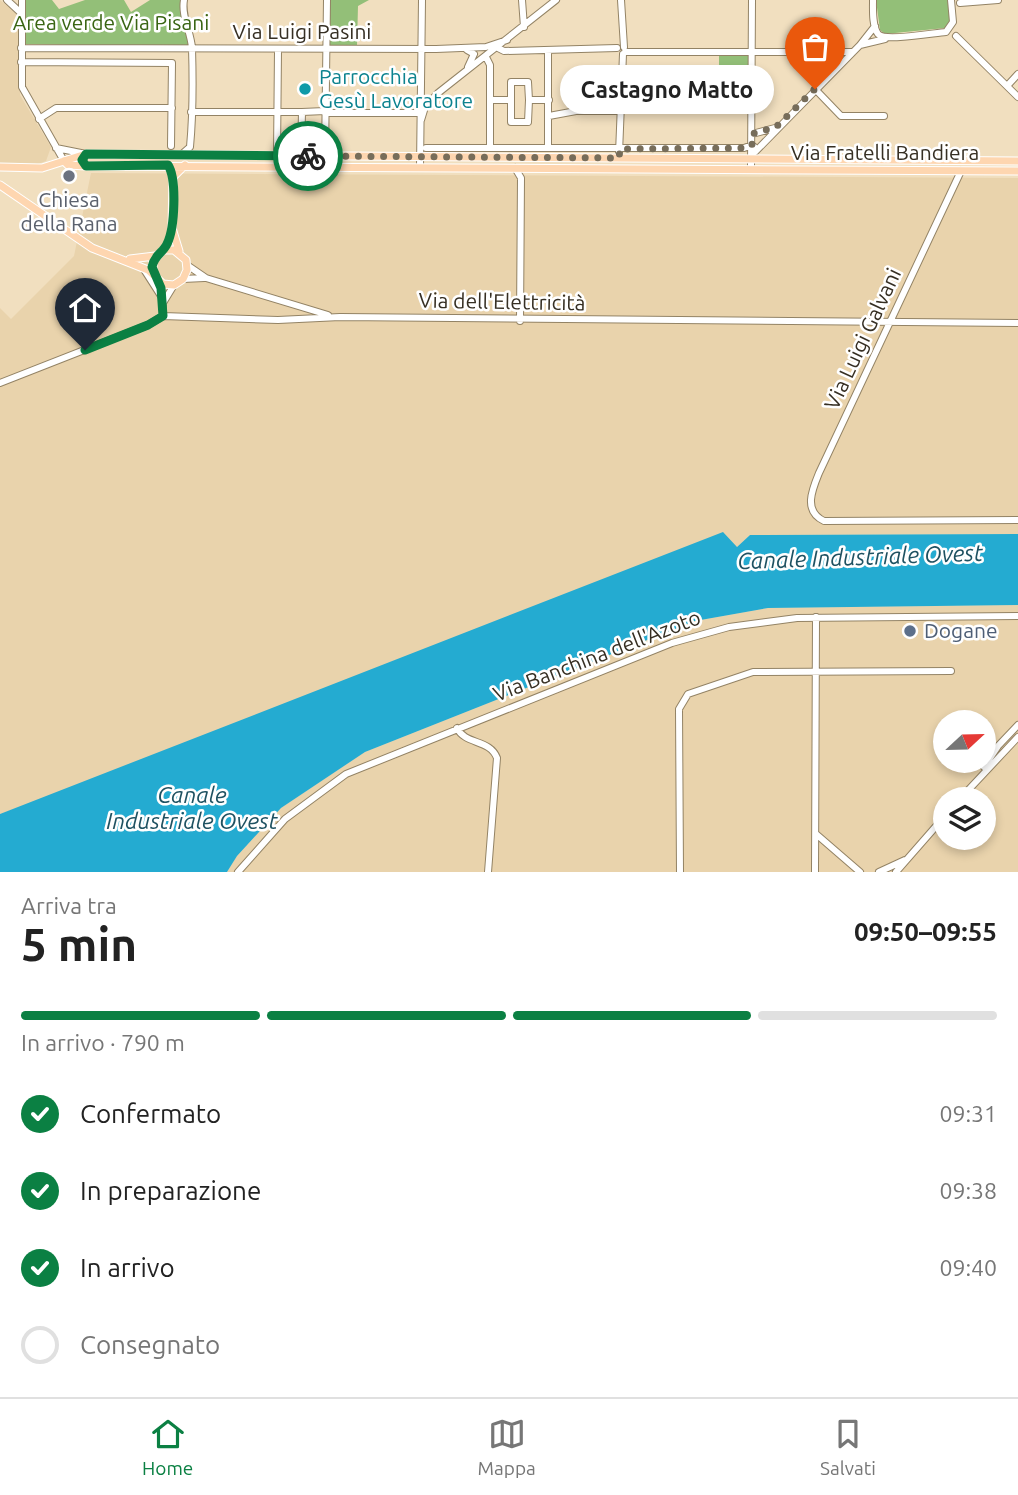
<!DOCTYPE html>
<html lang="it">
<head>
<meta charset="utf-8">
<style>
	body { margin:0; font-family:Ubuntu,sans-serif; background:#f2f2f2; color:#222; height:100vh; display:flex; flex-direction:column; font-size:26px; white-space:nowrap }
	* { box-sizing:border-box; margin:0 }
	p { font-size:23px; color:#767676 }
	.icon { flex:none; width:38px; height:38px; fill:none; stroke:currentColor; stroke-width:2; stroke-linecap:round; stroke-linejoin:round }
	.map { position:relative; height:872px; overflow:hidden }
	.drawer { display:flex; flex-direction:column; background:#fff; flex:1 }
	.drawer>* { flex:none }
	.needle { width:46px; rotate:68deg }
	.fabs { position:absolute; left:933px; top:710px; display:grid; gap:14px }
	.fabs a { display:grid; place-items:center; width:63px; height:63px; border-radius:50%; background:#fff; box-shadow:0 4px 10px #0003; font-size:35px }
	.pin { position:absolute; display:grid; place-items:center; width:60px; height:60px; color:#fff; margin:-72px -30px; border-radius:50% 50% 50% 0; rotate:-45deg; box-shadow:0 0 7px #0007 }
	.pin .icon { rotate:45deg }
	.courier { position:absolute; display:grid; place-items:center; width:70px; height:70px; margin:-35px; border:5px solid #0b8043; border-radius:50%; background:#fff; color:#222; box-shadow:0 2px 9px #0007 }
	.bubble { position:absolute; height:49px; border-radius:24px; background:#fff; box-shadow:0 4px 10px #0003; font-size:23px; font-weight:600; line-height:49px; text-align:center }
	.summary em { font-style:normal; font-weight:600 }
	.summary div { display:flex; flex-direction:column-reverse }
	.summary { display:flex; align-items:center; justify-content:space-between; height:119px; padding:0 21px }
	h1 { font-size:46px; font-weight:600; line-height:52px }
	.bar { display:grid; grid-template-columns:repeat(4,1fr); gap:10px 7px; align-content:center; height:84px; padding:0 21px }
	.bar i { height:9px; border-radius:5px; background:#e0e0e0 }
	.bar .current { background:#0b8043 }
	.bar p { grid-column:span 4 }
	ol { padding:0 21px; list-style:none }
	li { display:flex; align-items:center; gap:21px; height:77px }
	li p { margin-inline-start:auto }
	li .icon { padding:7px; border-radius:50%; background:#0b8043; color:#fff; stroke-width:4 }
	li:last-child { color:#767676 }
	li i { width:38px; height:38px; border:4px solid #e0e0e0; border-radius:50% }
	.menu { display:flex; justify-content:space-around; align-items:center; height:98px; border-top:2px solid #e0e0e0; background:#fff; font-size:19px; color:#767676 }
	.menu a { display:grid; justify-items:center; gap:4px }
	.menu .current { color:#0b8043 }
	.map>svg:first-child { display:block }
	.built { fill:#e9d3ac; fill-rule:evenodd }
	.green { fill:#93bf78 }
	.water { fill:#24abd1 }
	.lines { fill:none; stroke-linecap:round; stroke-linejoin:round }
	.minor-casing { stroke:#938365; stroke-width:8 }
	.major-casing { stroke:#fff; stroke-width:9 }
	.minor { stroke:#fff; stroke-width:6 }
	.major { stroke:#fed6b0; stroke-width:7 }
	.done { stroke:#776d5a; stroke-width:7; stroke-dasharray:0 12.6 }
	.route { stroke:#0b8043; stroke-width:9 }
	.culture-dot { fill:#0f9aa8; stroke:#fff; stroke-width:2.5 }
	.worship-dot { fill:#6b7280; stroke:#fff; stroke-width:2.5 }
	.service-dot { fill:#5c6f8a; stroke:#fff; stroke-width:2.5 }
	.labels { text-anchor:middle; stroke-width:5; stroke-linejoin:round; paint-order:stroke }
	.park-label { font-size:21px; fill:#396513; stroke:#fff }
	.street-label { font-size:21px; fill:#362f23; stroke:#fff }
	.culture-label { font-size:21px; fill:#0d838f; stroke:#fff; text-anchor:start }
	.worship-label { font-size:21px; fill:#5b616d; stroke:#fff }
	.service-label { font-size:21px; fill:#4e5e75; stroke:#fff; text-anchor:start }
	.water-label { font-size:23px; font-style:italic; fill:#1f5262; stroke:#fff }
</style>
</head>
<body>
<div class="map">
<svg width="1018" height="872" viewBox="0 0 1018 872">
	<rect width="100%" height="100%" fill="#f1dfbf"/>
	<path class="built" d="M0,0L18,15L20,95L51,147L46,161L38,164L0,163Z
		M91,173L1018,178V534L750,535L737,547L0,814V308L11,319L74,256Z
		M1018,605V872H227L237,856L281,808L365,752L695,621L768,608ZM945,723H984V761H945ZM945,800H984V838H945Z"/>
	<path class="green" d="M25,0H52L59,9L85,0H124L131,12L150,0H182L180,7L189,47L24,44Z
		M328,0H369L358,6L357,45L328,46Z
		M876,0H949L951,20L945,28L885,34L880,30Z
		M719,52H749V73L719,76Z"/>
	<path class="water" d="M723,532L737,547L750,535L1018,534V605L768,608L695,621L365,752L281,808L237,856L227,872H0V814Z"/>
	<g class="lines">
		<g class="minor-casing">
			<path id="minor" d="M7,0L21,13
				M22,0V87L64,161
				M522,0L524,27
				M621,0L624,47
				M873,0C873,10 872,26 878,34C885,42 933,33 946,32L953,22L951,0
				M960,3L998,0
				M875,26L860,45L885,39
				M956,36L1018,97
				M21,48L436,49L486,47L507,40
				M498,48L504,51L617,48
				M467,50L474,54L468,67
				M625,52H853
				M486,57L490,65V148
				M21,62L172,63L171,146
				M1007,86L1018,74
				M815,89L841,116H884
				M490,100H511
				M529,100L528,122H511V82H528L529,100H549
				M621,101L747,100L751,97
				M191,112H302
				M325,113H419
				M549,116L576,111H620
				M39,119L56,108H172
				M421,120L425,107L438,93L556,0
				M752,134L775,128
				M56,148L86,154
				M426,148H744L752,145L757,149
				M548,148V50
				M755,152L860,45
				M619,153L623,54
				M182,154L190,147C193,115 193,80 192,48C191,32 181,16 184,0
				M277,155L278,50
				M301,156L302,112L325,111
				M325,156L327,0
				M420,167L422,0
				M515,168L521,178L520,321
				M751,169L752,0
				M961,171L819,473C812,490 803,511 824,521L1018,520
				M187,265L206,278L328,315
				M145,271L161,296
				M183,279L204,278
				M163,316V303L174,285
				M0,383L148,325L163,316L278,320L340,317L1018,323
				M457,728C465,745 490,739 497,758L488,872
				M984,767L998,746L1018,725
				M959,800L1018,737
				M816,834L860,872
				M238,872L285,819L346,774L672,643L729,627L797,618L1018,616
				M680,872L679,709L688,694L753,672L951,671
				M815,872L816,617
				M879,872L905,860
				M896,872L945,816"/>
		</g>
		<g class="major-casing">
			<path id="major" d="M64,161L68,165L86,166L1018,171
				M0,167L42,168L86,154L1018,161
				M0,185L92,248L148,270L163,284L174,285L183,279L187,270L186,260L174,250H163L153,261V273
				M179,251L172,228L173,177L185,165
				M130,259L155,256"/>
		</g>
		<use href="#minor" class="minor"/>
		<use href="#major" class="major"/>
	</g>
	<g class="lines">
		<path class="done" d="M308,156L619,158L620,149L747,148L752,145V134L776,127L815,89"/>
		<path class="route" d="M85,350L148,325L163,316L161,288L152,267C154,255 163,253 167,244C175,228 177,179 168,165L86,166L82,160L86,154L308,156"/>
	</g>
	<circle class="culture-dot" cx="305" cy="89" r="7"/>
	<circle class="worship-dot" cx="69" cy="176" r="7"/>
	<circle class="service-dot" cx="910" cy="631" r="7"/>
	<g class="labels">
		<g class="park-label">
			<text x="111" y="30">Area verde Via Pisani</text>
		</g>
		<g class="street-label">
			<text x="302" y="39">Via Luigi Pasini</text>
			<text x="885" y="160">Via Fratelli Bandiera</text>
			<text transform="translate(502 302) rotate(1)" y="7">Via dell'Elettricità</text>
			<text transform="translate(863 339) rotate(-65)" y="7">Via Luigi Galvani</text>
			<text transform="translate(597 656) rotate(-21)" y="7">Via Banchina dell'Azoto</text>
		</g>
		<g class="culture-label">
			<text x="319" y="84">Parrocchia<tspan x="319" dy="24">Gesù Lavoratore</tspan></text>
		</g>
		<g class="worship-label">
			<text x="69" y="207">Chiesa<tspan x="69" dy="24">della Rana</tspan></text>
		</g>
		<g class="service-label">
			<text x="924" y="638">Dogane</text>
		</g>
		<g class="water-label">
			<text transform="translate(860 557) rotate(-2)" y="8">Canale Industriale Ovest</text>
			<text x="192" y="803">Canale<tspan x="192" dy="26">Industriale Ovest</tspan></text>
		</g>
	</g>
</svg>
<div class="fabs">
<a><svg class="needle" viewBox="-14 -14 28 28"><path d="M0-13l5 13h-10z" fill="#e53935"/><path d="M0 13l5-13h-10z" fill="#767676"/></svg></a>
<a><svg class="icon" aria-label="layers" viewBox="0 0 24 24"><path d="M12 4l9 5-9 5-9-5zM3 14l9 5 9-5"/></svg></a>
</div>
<div class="pin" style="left:815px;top:89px;background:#ea580c"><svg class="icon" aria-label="bag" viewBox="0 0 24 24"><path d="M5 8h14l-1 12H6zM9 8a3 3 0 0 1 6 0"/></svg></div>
<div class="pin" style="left:85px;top:350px;background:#1f2937"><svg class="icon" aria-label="home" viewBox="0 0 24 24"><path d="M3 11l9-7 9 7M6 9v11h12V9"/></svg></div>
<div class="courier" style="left:308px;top:156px"><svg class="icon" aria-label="bike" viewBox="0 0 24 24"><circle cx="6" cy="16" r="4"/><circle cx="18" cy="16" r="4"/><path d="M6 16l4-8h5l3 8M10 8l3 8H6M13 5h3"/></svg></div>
<div class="bubble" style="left:560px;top:65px;width:214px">Castagno Matto</div>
</div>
<section class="drawer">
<div class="summary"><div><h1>5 min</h1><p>Arriva tra</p></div><em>09:50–09:55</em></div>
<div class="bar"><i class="current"></i><i class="current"></i><i class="current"></i><i></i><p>In arrivo · 790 m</p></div>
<ol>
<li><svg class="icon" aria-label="check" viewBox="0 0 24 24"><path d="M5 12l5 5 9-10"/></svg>Confermato<p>09:31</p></li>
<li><svg class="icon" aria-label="check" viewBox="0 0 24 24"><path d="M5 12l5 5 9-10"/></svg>In preparazione<p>09:38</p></li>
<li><svg class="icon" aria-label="check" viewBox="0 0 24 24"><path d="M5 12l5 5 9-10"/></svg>In arrivo<p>09:40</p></li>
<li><i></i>Consegnato</li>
</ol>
</section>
<nav class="menu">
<a class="current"><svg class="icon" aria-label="home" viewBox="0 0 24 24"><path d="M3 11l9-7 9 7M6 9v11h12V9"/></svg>Home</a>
<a><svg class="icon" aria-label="map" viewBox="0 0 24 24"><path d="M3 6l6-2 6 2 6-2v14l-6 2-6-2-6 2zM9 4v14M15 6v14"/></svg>Mappa</a>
<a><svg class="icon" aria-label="saved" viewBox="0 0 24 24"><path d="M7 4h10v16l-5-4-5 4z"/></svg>Salvati</a>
</nav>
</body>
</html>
